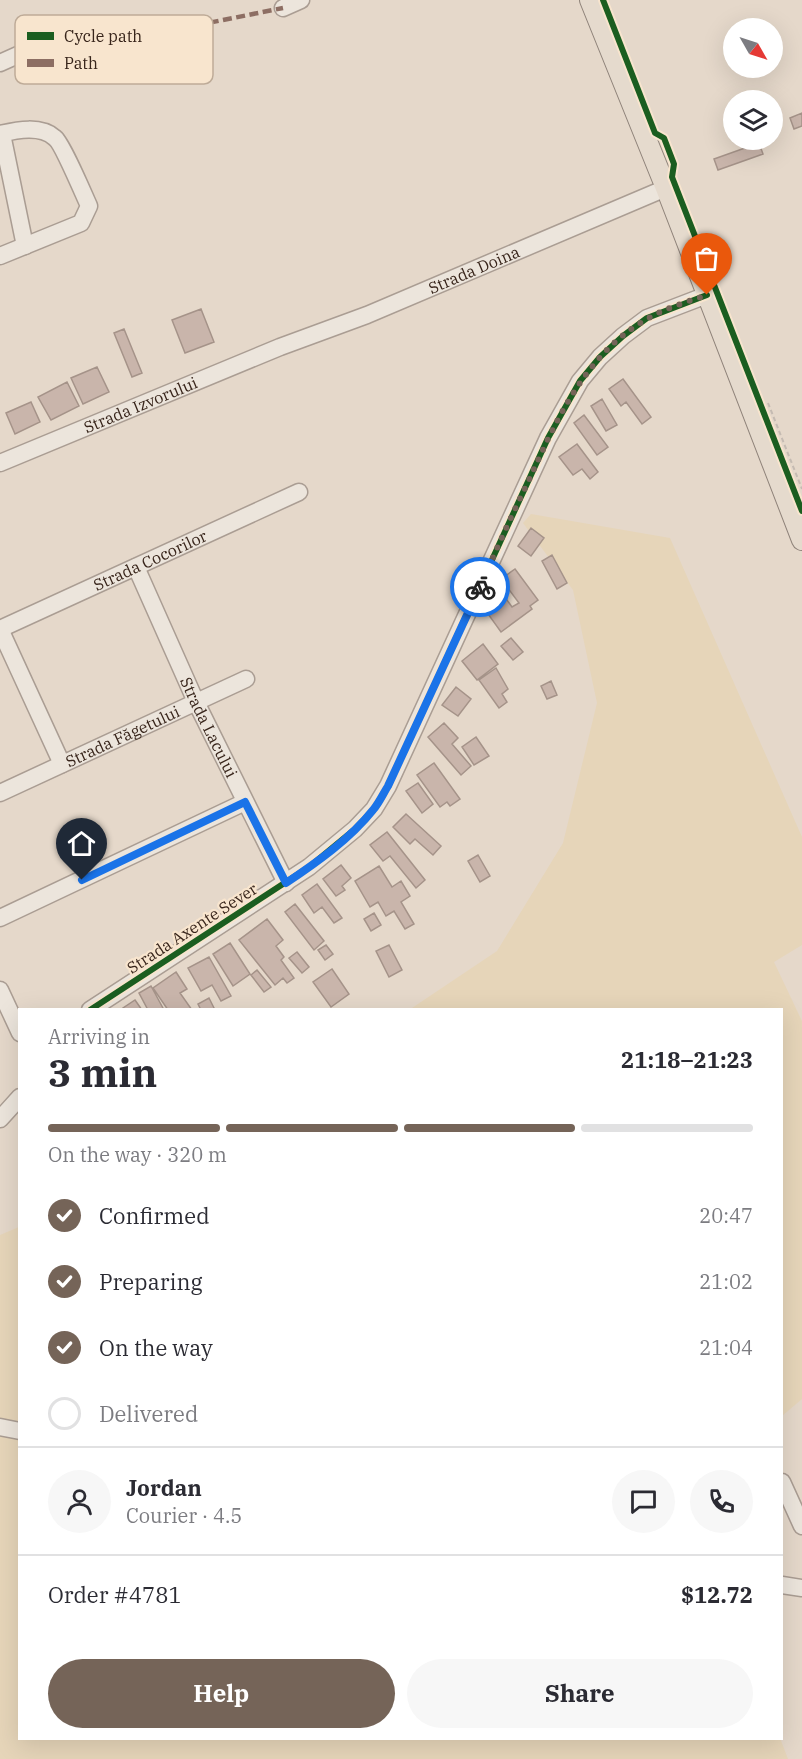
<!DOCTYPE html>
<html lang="en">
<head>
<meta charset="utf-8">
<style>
	body { margin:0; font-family:"IBM Plex Serif",serif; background:#f7f7f7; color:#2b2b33; height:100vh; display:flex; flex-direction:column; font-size:22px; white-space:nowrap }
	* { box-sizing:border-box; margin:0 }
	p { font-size:20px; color:#7c7c81 }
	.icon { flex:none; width:33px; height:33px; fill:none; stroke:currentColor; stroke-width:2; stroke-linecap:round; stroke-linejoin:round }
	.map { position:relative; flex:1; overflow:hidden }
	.details { position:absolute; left:18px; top:1008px; width:765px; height:732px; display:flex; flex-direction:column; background:#fff; border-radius:0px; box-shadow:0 6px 24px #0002 }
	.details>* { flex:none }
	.needle { width:39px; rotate:129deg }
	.tools { position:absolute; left:723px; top:18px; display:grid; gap:12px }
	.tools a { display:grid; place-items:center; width:60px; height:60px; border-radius:50%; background:#fff; box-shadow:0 6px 24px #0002; font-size:30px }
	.pin { position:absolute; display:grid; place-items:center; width:51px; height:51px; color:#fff; margin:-62px -26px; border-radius:50% 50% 50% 0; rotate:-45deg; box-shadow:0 0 6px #0007 }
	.pin .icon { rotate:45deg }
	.courier { position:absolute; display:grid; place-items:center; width:60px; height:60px; margin:-30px; border:4px solid #1a73e8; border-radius:50%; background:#fff; color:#222; box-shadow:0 2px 8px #0007 }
	.head em { font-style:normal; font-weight:800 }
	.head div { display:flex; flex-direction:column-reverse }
	.head { display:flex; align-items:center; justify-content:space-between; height:102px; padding:0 30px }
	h1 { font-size:39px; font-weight:800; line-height:45px }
	.bar { display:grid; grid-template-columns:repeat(4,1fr); gap:9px 6px; align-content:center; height:72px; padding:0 30px }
	.bar i { height:8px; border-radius:4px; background:#e1e1e2 }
	.bar .selected { background:#756458 }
	.bar p { grid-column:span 4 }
	.line { display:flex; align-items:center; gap:15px; padding:0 30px; border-top:2px solid #e1e1e2 }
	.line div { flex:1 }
	.round { display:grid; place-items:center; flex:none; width:63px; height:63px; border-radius:32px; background:#f7f7f7 }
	ol { padding:0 30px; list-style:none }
	li { display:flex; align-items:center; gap:18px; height:66px }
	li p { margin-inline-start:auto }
	li .icon { padding:6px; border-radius:50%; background:#756458; color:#fff; stroke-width:4 }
	li:last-child { color:#7c7c81 }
	li i { width:33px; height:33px; border:3px solid #e1e1e2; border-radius:50% }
	.cta { display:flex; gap:12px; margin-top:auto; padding:12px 30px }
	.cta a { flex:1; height:69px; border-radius:36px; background:#756458; color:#fff; font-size:24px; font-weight:800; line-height:69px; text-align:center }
	.cta a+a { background:#f7f7f7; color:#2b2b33 }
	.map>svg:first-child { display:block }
	.farmland { fill:#e6d5b9 }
	.building { fill:#c9b5ab; stroke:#a59389; stroke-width:1.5 }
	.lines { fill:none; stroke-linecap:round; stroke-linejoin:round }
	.minor-casing { stroke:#aa9d93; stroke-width:19 }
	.major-casing { stroke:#8f837a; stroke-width:22 }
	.path { stroke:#c5bbb2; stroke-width:2; stroke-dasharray:4.5 3; stroke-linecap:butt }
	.minor { stroke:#ece5dc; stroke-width:16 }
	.major { stroke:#e5dacd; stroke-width:20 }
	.quiet { stroke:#8d6e63; stroke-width:4.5; stroke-dasharray:9 4.5; stroke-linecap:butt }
	.cycleway-casing { stroke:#f8e5ce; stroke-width:10 }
	.cycleway { stroke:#1b5e20; stroke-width:6 }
	.done { stroke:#756458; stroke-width:6; stroke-dasharray:0 10.8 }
	.route { stroke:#1a73e8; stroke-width:8 }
	.labels { text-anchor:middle; stroke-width:4.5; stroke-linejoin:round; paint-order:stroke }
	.street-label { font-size:16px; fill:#38251b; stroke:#f8e5ce }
	.key { fill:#f8e5ce; stroke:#beab98; stroke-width:1.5 }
	.key-label { font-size:16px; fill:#38251b }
</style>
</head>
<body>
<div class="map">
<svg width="802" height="1759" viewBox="0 0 802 1759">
	<rect width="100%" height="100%" fill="#e5d8ca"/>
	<path class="farmland" d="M531,514L670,538L802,837V945L774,962L802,1021V1399L782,1416V1010H409L497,951L563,843L597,703L573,590L523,523Z
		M19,1227L20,1738H780L788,1759H0V1235Z"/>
	<path class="building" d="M802,113V126L794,129L790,118Z
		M759,143L763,154L718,170L714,159Z
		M201,309L214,342L185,353L172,320Z
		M124,329L142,373L132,377L114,333Z
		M97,367L109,392L83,404L71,378Z
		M623,379L651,417L642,424L626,402L621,406L609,389Z
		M67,382L79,406L51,420L38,397Z
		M602,399L617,425L606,431L591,406Z
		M31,402L40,422L15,434L6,413Z
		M584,415L608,447L597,455L574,423Z
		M577,444L598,472L590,479L582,469L573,475L559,457Z
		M531,528L544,538L531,556L518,546Z
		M552,555L567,583L557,589L542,561Z
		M515,569L538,600L530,606L532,609L501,632L483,607L502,593L512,607L519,603L501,579Z
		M511,638L523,652L513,660L501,646Z
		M483,644L498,664L477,680L462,661Z
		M496,668L508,689L502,694L507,702L499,708L479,680Z
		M551,681L557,695L547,699L541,686Z
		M456,687L471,699L458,716L442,705Z
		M444,723L458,738L452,744L471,766L461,775L428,737Z
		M476,737L489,756L474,765L462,747Z
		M434,763L460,799L450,806L447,802L440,807L417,775Z
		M418,783L433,804L422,813L406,791Z
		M406,814L441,846L433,855L415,839L410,844L393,827Z
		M387,832L425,880L416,888L390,856L383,861L370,845Z
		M478,855L490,876L480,882L468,861Z
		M341,865L351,878L342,886L345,890L336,896L323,879Z
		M379,866L392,887L401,881L410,896L401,902L414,924L405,929L394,911L386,916L378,902L370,907L355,881Z
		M317,884L342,918L334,923L322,907L314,913L302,895Z
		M295,904L324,941L314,950L285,912Z
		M374,913L381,925L371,931L364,919Z
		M267,919L283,940L276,946L284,957L281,960L294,978L287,983L283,978L275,985L239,940Z
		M230,943L250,974L233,986L213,954Z
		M326,945L333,954L325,960L318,950Z
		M389,945L402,970L389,977L376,951Z
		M297,952L309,967L302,973L289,958Z
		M209,957L231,996L221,1001L212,985L201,991L188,968Z
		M332,969L349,994L331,1007L313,982Z
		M257,970L271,987L264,992L251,975Z
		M176,972L187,989L180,993L192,1010H168L153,988Z
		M151,986L164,1010H148L139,993Z
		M209,998L215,1010H201L198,1004Z
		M135,1000L142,1010H124L123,1008Z"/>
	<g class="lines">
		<g class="minor-casing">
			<g id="minor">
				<path d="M283,8L301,0"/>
				<path d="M0,63L49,41"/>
				<path d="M0,134C17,130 41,125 55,138C62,143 84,195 89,206L81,223L0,256"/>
				<path d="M2,134L25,246"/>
				<path id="s1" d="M0,463L280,347L367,315L666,188"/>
				<path id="s2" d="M136,567L196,702L286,883"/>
				<path id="s3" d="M0,629L299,492"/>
				<path d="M0,629L62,764"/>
				<path id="s4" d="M0,793L246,679"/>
				<path d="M0,918L245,802"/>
				<path d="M0,990L20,1033"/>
				<path d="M90,1010L309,867L355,829L374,809L388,786L548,438L580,381L600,357L623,336L647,318L707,295"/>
				<path d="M0,1119L20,1097"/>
				<path d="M0,1427L20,1431"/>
				<path d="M782,1482L802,1526"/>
				<path d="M782,1585L802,1588"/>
			</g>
		</g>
		<g class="major-casing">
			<path id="major" d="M590,0L666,188L802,540"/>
		</g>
		<path class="path" d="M768,403L802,489"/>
		<use href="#minor" class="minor"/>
		<use href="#major" class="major"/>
		<path class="quiet" d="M49,41L163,32L283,8"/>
		<g class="cycleway-casing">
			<path id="cycleway" d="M603,0L655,133L664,138L674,164L672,177L802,511
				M90,1010L309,867L355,829L374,809L388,786L548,438L580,381L600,357L623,336L647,318L707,295"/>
		</g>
		<use href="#cycleway" class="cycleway"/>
	</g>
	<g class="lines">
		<path class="done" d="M480,587C495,552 511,517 528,482C556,421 585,354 647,319C665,308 687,302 707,295"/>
		<path class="route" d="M82,880L245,802L286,883C316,863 350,839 373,810C379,803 383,794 388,786L480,587"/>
	</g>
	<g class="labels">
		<g class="street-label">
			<text dy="6" stroke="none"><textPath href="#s1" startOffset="512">Strada Doina</textPath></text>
			<text dy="6" stroke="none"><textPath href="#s1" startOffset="152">Strada Izvorului</textPath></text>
			<text dy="6" stroke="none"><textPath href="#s3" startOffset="165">Strada Cocorilor</textPath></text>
			<text dy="6" stroke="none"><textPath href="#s2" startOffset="176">Strada Lacului</textPath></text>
			<text dy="6" stroke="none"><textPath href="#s4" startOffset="135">Strada Făgetului</textPath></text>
			<text transform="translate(192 928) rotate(-33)" y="6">Strada Axente Sever</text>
		</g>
	</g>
	<rect x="15" y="15" width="198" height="69" rx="9" class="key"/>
	<rect x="27" y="32" width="27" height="8" fill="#1b5e20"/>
	<rect x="27" y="59" width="27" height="8" fill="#8d6e63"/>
	<g class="key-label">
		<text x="64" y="42">Cycle path</text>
		<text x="64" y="69">Path</text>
	</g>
</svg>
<div class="tools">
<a><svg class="needle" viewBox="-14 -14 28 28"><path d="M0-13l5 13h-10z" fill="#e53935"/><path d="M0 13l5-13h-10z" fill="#7c7c81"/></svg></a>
<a><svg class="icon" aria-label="layers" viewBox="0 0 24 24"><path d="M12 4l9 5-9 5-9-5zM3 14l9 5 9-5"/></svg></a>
</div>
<div class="pin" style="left:707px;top:295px;background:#ea580c"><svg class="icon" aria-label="bag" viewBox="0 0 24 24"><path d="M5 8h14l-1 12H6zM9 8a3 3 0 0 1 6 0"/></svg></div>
<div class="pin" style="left:82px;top:880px;background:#1f2937"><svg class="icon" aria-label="home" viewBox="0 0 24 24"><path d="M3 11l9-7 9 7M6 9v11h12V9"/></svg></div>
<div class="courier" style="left:480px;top:587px"><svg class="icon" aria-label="bike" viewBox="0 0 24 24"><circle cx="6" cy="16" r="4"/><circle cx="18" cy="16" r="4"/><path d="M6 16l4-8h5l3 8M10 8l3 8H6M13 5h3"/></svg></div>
<section class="details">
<div class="head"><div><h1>3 min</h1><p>Arriving in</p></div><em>21:18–21:23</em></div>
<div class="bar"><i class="selected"></i><i class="selected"></i><i class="selected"></i><i></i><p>On the way · 320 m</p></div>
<ol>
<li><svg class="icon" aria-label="check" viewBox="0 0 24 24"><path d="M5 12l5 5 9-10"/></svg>Confirmed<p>20:47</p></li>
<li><svg class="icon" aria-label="check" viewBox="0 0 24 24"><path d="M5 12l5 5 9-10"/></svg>Preparing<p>21:02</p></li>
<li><svg class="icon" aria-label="check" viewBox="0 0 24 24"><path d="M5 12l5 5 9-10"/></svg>On the way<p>21:04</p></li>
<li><i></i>Delivered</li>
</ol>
<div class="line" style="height:108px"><a class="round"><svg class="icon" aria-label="person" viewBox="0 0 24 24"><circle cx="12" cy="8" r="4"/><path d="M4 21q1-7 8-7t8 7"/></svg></a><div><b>Jordan</b><p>Courier · 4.5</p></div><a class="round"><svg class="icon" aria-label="chat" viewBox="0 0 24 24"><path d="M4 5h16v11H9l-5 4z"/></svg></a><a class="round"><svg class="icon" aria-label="phone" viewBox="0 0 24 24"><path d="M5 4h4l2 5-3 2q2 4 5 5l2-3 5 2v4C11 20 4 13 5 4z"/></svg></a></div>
<div class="line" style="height:78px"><div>Order #4781</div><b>$12.72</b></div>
<div class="cta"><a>Help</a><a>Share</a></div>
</section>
</div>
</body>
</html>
